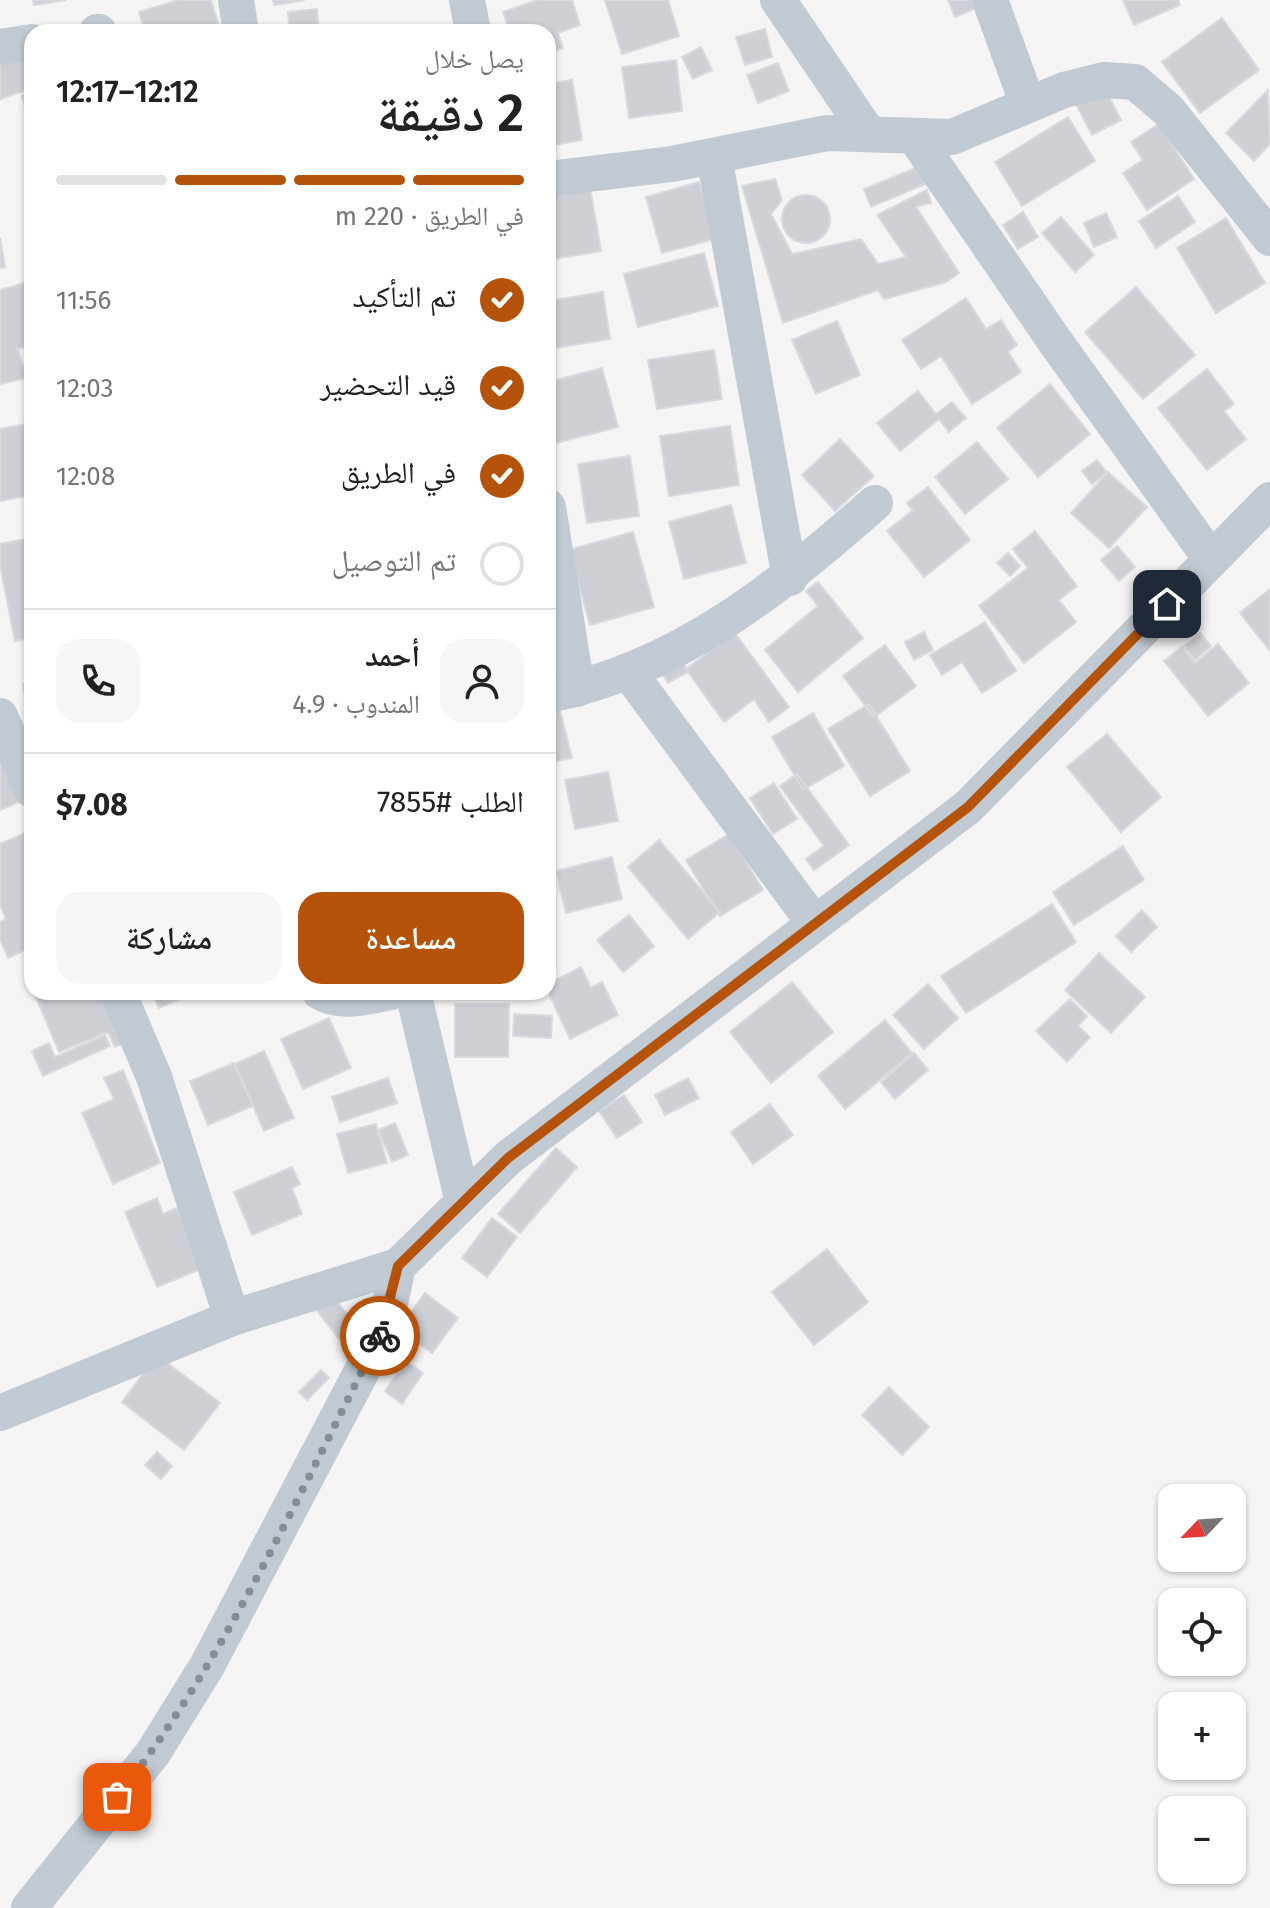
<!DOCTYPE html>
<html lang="ar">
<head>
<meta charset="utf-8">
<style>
	body { margin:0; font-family:"Fira Sans","Noto Naskh Arabic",sans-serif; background:#f6f6f6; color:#222; direction:rtl; height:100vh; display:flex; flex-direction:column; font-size:30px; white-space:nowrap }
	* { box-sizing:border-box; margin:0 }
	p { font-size:26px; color:#767676 }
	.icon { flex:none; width:44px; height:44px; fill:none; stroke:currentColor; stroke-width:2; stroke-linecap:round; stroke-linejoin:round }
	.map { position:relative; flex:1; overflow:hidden; direction:ltr }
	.side { position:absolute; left:24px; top:24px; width:532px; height:976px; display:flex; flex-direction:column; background:#fff; border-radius:24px; box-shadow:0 2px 6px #0004; direction:rtl }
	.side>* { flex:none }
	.needle { width:52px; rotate:245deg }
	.fabs { position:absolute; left:1158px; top:1484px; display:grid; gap:16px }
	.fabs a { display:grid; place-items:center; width:88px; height:88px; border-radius:16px; background:#fff; box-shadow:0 2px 6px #0004; font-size:40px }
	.pin { position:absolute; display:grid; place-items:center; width:68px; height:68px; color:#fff; margin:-34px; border-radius:16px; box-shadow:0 4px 12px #0006 }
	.courier { position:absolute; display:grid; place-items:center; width:80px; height:80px; margin:-40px; border:6px solid #b45309; border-radius:50%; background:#fff; color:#222; box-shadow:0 2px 10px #0007 }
	.summary em { font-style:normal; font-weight:600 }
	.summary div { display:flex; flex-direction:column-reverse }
	.summary { display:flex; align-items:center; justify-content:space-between; height:136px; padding:0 32px }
	h1 { font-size:52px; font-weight:600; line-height:60px }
	.bar { display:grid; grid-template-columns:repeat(4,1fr); gap:12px 8px; align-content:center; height:96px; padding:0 32px }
	.bar i { height:10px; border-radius:6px; background:#e0e0e0 }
	.bar .active { background:#b45309 }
	.bar p { grid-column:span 4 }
	.line { display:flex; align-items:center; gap:20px; padding:0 32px; border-top:2px solid #e0e0e0 }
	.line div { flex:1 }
	.round { display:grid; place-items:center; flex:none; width:84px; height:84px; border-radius:24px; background:#f6f6f6 }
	ol { padding:0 32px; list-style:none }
	li { display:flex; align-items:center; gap:24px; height:88px }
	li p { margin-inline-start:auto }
	li .icon { padding:8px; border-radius:50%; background:#b45309; color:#fff; stroke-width:4 }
	li:last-child { color:#767676 }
	li i { width:44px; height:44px; border:4px solid #e0e0e0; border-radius:50% }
	.primary-button { display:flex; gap:16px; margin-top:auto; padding:16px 32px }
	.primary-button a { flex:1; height:92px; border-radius:24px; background:#b45309; color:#fff; font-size:32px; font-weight:600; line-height:92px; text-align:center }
	.primary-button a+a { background:#f6f6f6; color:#222 }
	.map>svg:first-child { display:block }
	.building { fill:#cdcfd5; stroke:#d7d9de; stroke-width:2 }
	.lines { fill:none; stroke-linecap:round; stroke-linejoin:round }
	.minor { stroke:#c1cad2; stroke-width:36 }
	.done { stroke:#868d94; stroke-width:8; stroke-dasharray:0 14.4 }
	.route { stroke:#b45309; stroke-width:10 }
</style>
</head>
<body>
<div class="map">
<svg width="1270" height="1908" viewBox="0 0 1270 1908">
	<rect width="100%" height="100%" fill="#f5f3f3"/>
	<path class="building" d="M33,0H66L34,5Z
		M179,0H211L221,32H145L139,12Z
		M273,0H305L274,5Z
		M538,0H572L580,25L558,33L563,48L548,53V32H510L503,12Z
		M605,0H668L679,36L622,54Z
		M948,0H974L977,8L955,17Z
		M1123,0H1178L1180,5L1134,25Z
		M317,9L319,32H290L288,12Z
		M1222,18L1259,70L1200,113L1162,62Z
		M765,29L772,57L745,65L736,37Z
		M32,47V88L0,99V58Z
		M701,47L712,70L693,79L682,57Z
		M676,60L682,111L629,118L622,67Z
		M778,63L789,91L758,103L747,75Z
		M572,80L582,140L548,146V84Z
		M1105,89L1121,120L1092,135L1076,104Z
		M1268,90L1270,144L1254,161L1226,133Z
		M32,93V130L22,96Z
		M1068,117L1095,161L1022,206L995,162Z
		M1159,124L1194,179L1147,210L1123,173L1143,160L1131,142Z
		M918,167L925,184L871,207L864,189Z
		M775,179L782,200L771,214L792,254L861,239L878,264L906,257L877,215L927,190L931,203L916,207L959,273L946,282L884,299L878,290L783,323L742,186Z
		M699,182L715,239L662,253L646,197Z
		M590,188L601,251L548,260V195Z
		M782 219a24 24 0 1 1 48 0a24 24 0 1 1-48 0Z
		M1178,196L1195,222L1156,248L1139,221Z
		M1023,212L1038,237L1018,249L1003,225Z
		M1106,213L1117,237L1094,247L1084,223Z
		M1061,217L1094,255L1075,272L1042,233Z
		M1226,218L1265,283L1216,313L1177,248Z
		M0,238L5,267L0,268Z
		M704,253L718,306L638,327L624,274Z
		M24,283L32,312V345L18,349L26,378L0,384V290Z
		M1136,287L1195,355L1143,399L1085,332Z
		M603,292L610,339L548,349V301Z
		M966,298L986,329L1001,320L1017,345L1008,352L1021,372L972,404L941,356L921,369L902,340Z
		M837,321L860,375L816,394L792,340Z
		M714,350L722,399L657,409L648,360Z
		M602,368L618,427L556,443L548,412V382Z
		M1207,369L1234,404L1224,411L1246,439L1207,470L1158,408Z
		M1050,384L1090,434L1038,477L997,428Z
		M918,391L936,414L952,402L966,418L949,432L939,419L900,451L877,423Z
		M32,423V495L0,501V429Z
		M730,426L739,485L669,496L660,436Z
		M840,439L874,476L835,511L802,475Z
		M977,442L1008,479L965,514L935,477Z
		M630,456L639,516L587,523L578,464Z
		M1097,460L1107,473L1092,484L1082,471Z
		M1108,472L1147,507L1109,548L1071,513Z
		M928,487L970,540L924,577L887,531L913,510L907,503Z
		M731,505L746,563L684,579L669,522Z
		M1035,531L1077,586L1059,600L1076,622L1024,663L979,606L1028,568L1013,549Z
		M633,532L654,607L590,625L569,550Z
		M32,538V638L15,641L0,565V544Z
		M1117,546L1135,567L1119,581L1101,560Z
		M1008,553L1020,566L1010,576L997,563Z
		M818,582L863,638L798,692L765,650L818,606L806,591Z
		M1270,589V651L1240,613Z
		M985,622L1016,671L982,693L962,662L942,675L930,655Z
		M924,632L933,650L914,660L905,642Z
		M735,633L789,707L769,722L754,699L724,722L686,669Z
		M1200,633L1211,646L1195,660L1184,646Z
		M1218,644L1249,683L1208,716L1164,661L1182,647L1195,663Z
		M885,645L916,686L874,717L843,676Z
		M681,659L688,672L668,683L661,672Z
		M32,682V736H31L23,684Z
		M558,703L572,758L548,763V705Z
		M869,704L910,771L870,796L828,729Z
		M813,713L844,766L803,790L772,737Z
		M1107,734L1161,797L1121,832L1067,767Z
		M0,751L22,801L0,810Z
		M608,772L618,821L575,829L565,780Z
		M797,774L849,845L814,870L806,859L824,846L780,786Z
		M774,783L797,819L773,834L750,798Z
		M31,830L32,947L8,958L0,939V922L6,919L0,905V844Z
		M729,834L763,890L720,916L686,860Z
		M659,840L720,912L688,939L628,867Z
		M1123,846L1144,880L1074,925L1053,892Z
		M612,857L622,899L566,913L556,871Z
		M1052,904L1076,942L966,1013L941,976Z
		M1142,910L1157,927L1131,952L1116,936Z
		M629,915L654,946L623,972L597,940Z
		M1099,953L1145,997L1111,1033L1065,990Z
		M581,967L591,988L602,982L618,1015L570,1039L548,992V984Z
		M792,982L833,1032L771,1083L730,1032Z
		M928,984L958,1018L924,1049L893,1015Z
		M34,992H104L125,1043L115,1047L108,1032L59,1052Z
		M152,992H195L159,1008Z
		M1070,999L1087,1016L1078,1026L1090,1037L1067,1062L1036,1031Z
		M455,1004H509L508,1057H455Z
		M514,1014L552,1016L551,1038L513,1036Z
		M329,1018L351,1068L303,1089L281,1039Z
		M885,1020L912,1053L845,1109L818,1076Z
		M105,1035L110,1046L43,1076L32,1051L49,1043L55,1057Z
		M264,1051L294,1118L264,1131L235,1064Z
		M914,1053L928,1070L895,1099L881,1082Z
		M234,1063L253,1106L208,1125L190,1081Z
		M123,1070L160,1163L113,1184L82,1113L114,1099L104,1078Z
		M388,1078L397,1103L340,1122L332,1097Z
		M688,1078L699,1098L665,1115L655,1095Z
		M624,1095L642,1122L617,1138L599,1111Z
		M770,1104L793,1135L753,1164L731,1132Z
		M395,1123L408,1155L392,1162L378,1130Z
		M376,1124L387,1163L348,1173L337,1134Z
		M556,1148L577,1167L520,1233L498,1214Z
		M292,1167L300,1184L292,1188L302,1214L252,1235L234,1192Z
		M157,1198L163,1214L177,1208L203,1268L157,1287L125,1212Z
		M492,1218L517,1237L487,1277L462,1258Z
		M827,1249L868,1302L814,1345L772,1292Z
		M425,1293L458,1318L432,1353L399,1328Z
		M332,1295L356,1325L339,1339L315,1308Z
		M157,1355L220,1403L184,1450L122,1402Z
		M406,1361L423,1373L402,1404L385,1391Z
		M321,1370L329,1378L307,1400L299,1392Z
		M889,1387L929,1427L902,1455L862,1415Z
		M157,1452L172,1466L161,1479L145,1465Z"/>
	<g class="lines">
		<path class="minor" d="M236,0L241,32
			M467,0L473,32
			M778,0L868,133
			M990,0L1028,105
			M97,32H99
			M0,47L32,42
			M915,137L1054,340L1211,559
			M714,156L790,578
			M548,179L672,164L827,133L952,137L1064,90L1104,80L1135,82L1168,110L1270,238
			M548,507L577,689
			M628,671L815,924
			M548,695C679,669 777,589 875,503
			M0,716L32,790
			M118,992L154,1077L232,1318
			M320,992C340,1005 369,996 391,992
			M413,992L463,1202
			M0,1413L232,1318L398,1266L508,1158L968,807L1270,500
			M29,1908L153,1753L207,1666L385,1327L398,1266"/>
	</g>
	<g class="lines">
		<path class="done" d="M117,1797C224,1663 301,1489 380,1336"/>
		<path class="route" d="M380,1336L398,1266L508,1158L968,807L1167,604"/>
	</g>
</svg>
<div class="fabs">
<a><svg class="needle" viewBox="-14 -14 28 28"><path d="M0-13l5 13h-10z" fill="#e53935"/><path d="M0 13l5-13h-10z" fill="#767676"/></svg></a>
<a><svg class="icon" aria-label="locate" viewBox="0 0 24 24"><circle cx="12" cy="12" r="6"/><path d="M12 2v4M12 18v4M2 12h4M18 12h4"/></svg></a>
<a>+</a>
<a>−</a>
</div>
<div class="pin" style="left:117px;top:1797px;background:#ea580c"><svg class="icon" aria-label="bag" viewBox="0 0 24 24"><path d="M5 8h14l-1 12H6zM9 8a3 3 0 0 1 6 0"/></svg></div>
<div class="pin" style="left:1167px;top:604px;background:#1f2937"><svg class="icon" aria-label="home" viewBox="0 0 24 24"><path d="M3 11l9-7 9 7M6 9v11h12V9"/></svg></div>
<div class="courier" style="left:380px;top:1336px"><svg class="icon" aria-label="bike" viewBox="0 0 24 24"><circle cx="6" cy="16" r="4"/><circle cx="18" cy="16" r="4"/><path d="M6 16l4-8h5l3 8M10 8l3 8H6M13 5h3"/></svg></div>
<section class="side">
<div class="summary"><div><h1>2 دقيقة</h1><p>يصل خلال</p></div><em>12:12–12:17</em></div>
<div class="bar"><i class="active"></i><i class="active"></i><i class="active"></i><i></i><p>في الطريق · 220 m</p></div>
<ol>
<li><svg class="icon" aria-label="check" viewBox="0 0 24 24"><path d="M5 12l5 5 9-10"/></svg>تم التأكيد<p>11:56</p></li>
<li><svg class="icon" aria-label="check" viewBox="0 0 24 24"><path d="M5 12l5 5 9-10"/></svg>قيد التحضير<p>12:03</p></li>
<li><svg class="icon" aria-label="check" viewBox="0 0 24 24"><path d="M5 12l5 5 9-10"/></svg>في الطريق<p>12:08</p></li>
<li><i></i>تم التوصيل</li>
</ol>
<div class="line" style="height:144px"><a class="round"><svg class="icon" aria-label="person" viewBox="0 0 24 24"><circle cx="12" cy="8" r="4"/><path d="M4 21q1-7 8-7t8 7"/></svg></a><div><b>أحمد</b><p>المندوب · 4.9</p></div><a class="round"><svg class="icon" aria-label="phone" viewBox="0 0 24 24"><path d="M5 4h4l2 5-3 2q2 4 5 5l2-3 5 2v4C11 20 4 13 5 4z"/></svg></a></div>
<div class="line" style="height:104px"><div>الطلب #7855</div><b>$7.08</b></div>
<div class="primary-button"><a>مساعدة</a><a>مشاركة</a></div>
</section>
</div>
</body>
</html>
